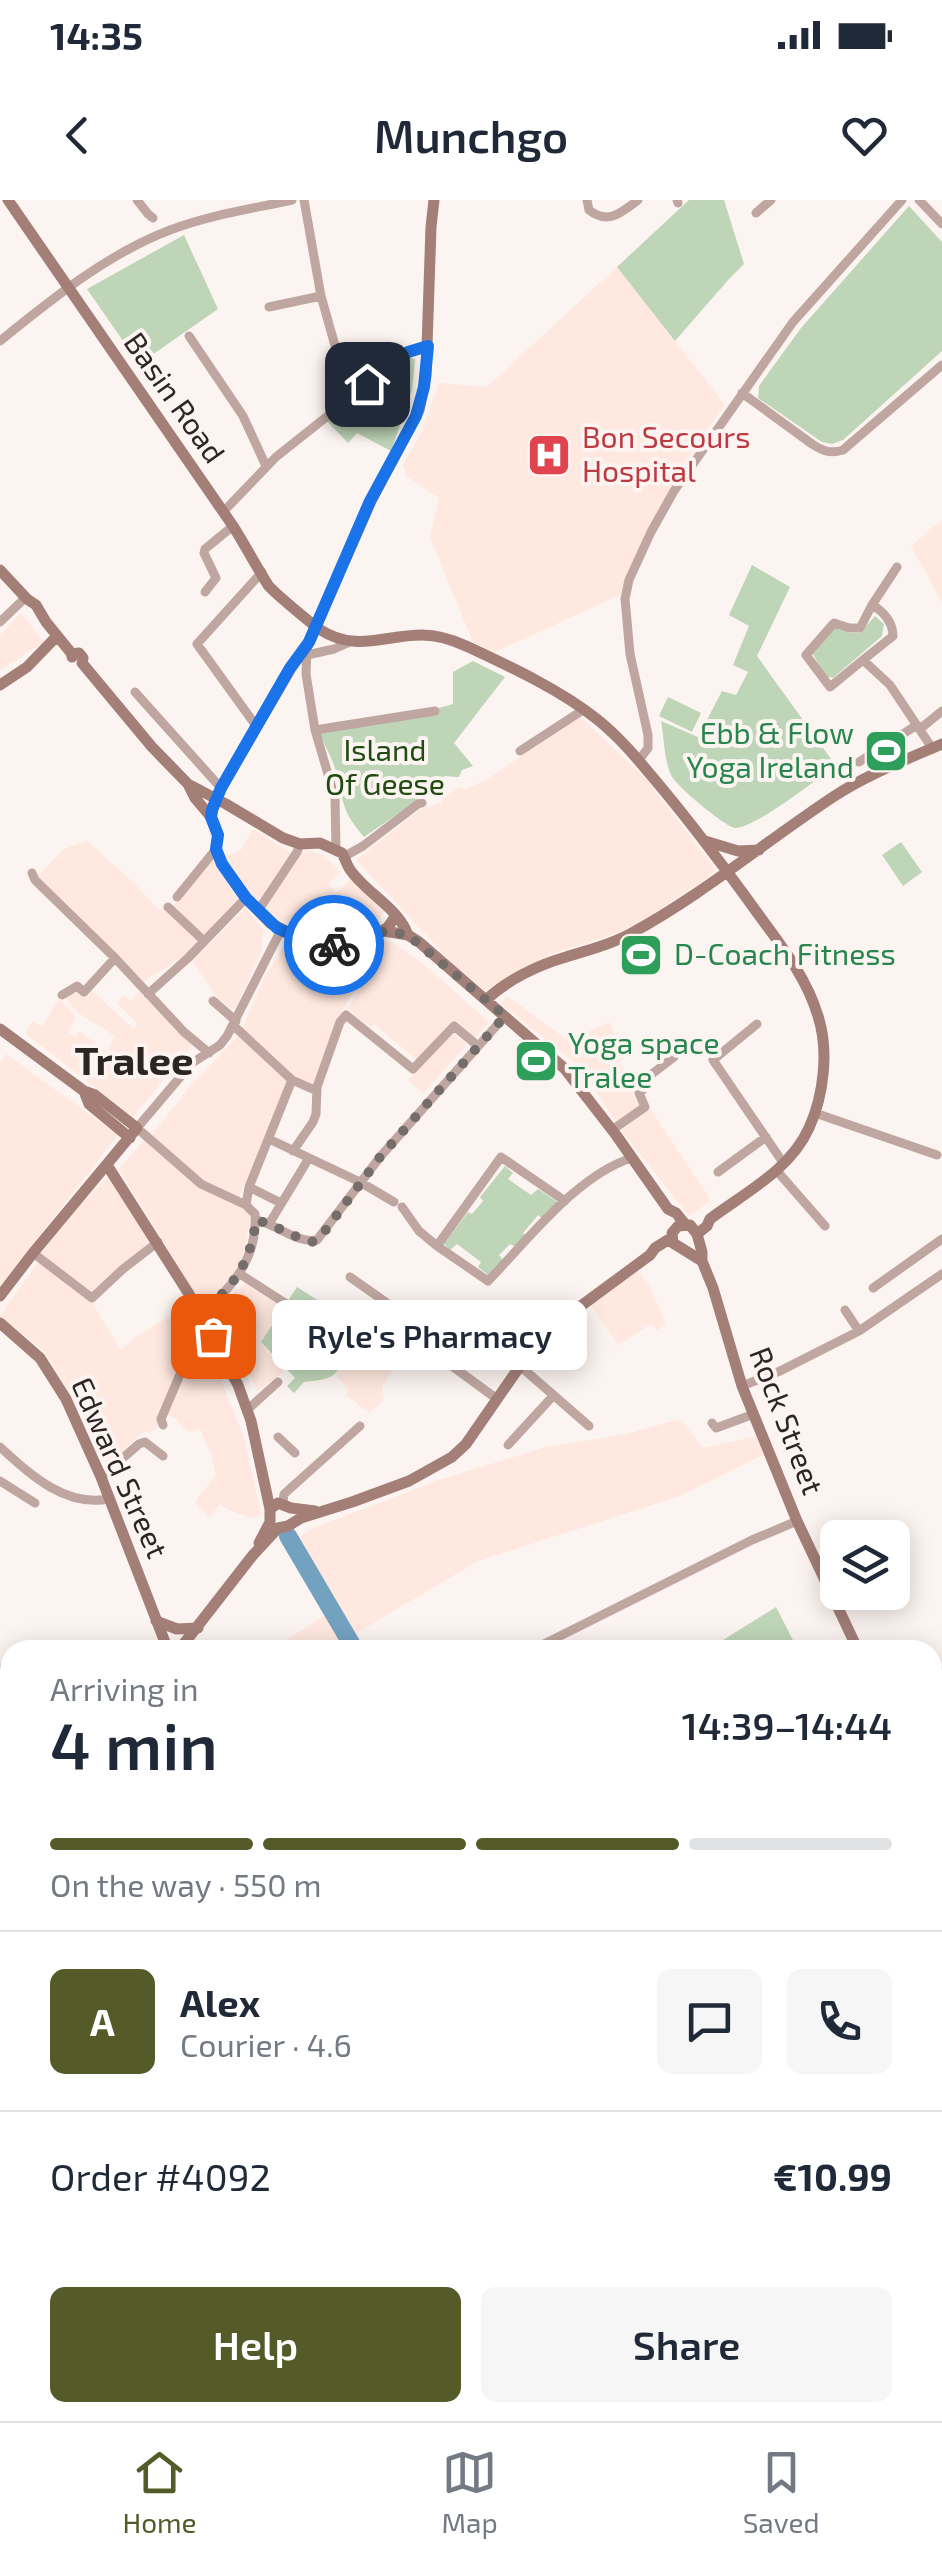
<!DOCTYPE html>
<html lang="en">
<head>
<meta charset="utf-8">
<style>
	body { margin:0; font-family:"Exo 2",sans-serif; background:#f6f6f7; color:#1f2937; height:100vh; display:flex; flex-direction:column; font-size:38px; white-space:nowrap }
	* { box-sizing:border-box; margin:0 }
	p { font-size:32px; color:#747a83 }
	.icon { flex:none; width:55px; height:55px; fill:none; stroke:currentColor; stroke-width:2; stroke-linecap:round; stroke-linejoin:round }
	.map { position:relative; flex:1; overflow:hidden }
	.drawer { position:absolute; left:0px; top:1440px; width:942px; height:782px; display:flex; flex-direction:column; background:#fff; border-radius:30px 30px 0 0; box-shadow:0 5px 25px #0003 }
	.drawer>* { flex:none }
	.controls { position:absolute; left:820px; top:1320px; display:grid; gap:20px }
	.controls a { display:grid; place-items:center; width:90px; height:90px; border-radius:15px; background:#fff; box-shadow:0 5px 25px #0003; font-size:50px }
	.pin { position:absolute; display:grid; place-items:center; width:85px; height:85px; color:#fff; margin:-42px; border-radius:20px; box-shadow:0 5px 15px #0006 }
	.courier { position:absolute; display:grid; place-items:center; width:100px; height:100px; margin:-50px; border:8px solid #1a73e8; border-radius:50%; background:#fff; color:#222; box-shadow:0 2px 12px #0007 }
	.bubble { position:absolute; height:70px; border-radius:15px; background:#fff; box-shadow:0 5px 25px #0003; font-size:32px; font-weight:600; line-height:70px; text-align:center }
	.overview em { font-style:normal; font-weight:600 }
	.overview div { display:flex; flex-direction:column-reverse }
	.overview { display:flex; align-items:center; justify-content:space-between; height:170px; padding:0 50px }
	h1 { font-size:65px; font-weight:600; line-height:75px }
	.bar { display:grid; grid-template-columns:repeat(4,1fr); gap:15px 10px; align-content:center; height:120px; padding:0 50px }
	.bar i { height:12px; border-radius:8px; background:#e0e1e3 }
	.bar .on { background:#545a28 }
	.bar p { grid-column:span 4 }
	.line { display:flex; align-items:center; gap:25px; padding:0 50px; border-top:2px solid #e0e1e3 }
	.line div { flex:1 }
	.round { display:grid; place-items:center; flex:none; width:105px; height:105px; border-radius:15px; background:#f6f6f7 }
	.cta { display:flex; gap:20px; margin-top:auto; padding:20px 50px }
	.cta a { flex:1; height:115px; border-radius:15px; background:#545a28; color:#fff; font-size:40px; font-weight:600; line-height:115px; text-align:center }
	.cta a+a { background:#f6f6f7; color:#1f2937 }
	.status { display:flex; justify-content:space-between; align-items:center; height:70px; padding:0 50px; background:#fff; direction:ltr }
	.status svg { height:28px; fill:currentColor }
	header { display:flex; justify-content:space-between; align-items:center; height:130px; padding:0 50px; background:#fff; font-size:45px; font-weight:600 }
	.dock { display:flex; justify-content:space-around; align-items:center; height:140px; border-top:2px solid #e0e1e3; background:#fff; font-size:28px; color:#747a83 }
	.dock a { display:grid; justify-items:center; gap:5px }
	.dock .on { color:#545a28 }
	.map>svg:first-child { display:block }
	.built { fill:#ffe8df }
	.green { fill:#bed5b8 }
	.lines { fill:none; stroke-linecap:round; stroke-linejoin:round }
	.stream { stroke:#5e7c91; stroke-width:2.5 }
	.river { stroke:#73a2c0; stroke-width:18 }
	.street { stroke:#bfa6a1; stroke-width:9 }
	.secondary { stroke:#a37f78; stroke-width:11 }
	.rail-casing { stroke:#7d7572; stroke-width:6 }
	.rail { stroke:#fcf4f0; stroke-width:2.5; stroke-dasharray:8; stroke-linecap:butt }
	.done { stroke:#756d6a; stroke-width:10; stroke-dasharray:0 18 }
	.route { stroke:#1a73e8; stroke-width:12 }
	.labels { text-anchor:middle; stroke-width:8; stroke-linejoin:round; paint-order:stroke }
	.street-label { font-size:30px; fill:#2c2522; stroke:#fcf4f0 }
	.health-label { font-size:30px; fill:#be3a42; stroke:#fcf4f0; text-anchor:start }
	.leisure-label { font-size:30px; fill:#27864d; stroke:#fcf4f0; text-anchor:start }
	.park-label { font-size:30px; fill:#204b12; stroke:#fcf4f0 }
	.district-label { font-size:40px; font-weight:bold; fill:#2c2522; stroke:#fcf4f0 }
</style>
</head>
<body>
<div class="status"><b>14:35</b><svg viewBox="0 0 49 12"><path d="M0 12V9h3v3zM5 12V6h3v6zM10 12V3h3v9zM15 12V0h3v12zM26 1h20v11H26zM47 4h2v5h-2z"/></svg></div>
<header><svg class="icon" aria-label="back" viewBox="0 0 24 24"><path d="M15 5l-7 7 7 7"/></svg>Munchgo<svg class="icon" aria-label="heart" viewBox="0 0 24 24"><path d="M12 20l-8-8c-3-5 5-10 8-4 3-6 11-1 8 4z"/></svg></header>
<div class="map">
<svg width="942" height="2221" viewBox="0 0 942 2221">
	<rect width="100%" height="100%" fill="#fcf4f0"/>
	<path class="built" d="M617,67L725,205L695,246L657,313L620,395L495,452L473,442L430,337L439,298L406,276L403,265L423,229L439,183L487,187Z
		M942,320V402L911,346Z
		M21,413L44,442L0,470V435Z
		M580,516L645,578L715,669L707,678L642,721L621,732L551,754L486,791L453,764L356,660L421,609L442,602V598L461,587L465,590L486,580Z
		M253,629L291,653L258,703L232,680L224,657L241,650Z
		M87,641L134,683L159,710L164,707L198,742L184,756L143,782L37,677L64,649Z
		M309,650L325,656L341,672L328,684L336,693L351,679L387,710L368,730L335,741L288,729L303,711L302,709L284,724L266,709L298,654Z
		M213,659L240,700L204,737L173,706Z
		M246,708L263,729L262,751L234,810L219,800L192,761Z
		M289,737L350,758L366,771L338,817L314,888L299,882L241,831L262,782Z
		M383,740L395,744L427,767L489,822L475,838L453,821L417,860L374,824L371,827L348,809L369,772L355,760L358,754Z
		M75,786L86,796L91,790L134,829L138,824L117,803L124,795L130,801L139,792L194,843L133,917L25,833L33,821L42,827L59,799L76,817L68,832L75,837L79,831L107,852L115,836L77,812L62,793Z
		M507,796L573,844L584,834L609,822L626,856L619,863L640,887L632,894L640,906L616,922L580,867L500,803Z
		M453,832L467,845L423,893L408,880Z
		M240,834L290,881L238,999L203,984L151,936L192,884Z
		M6,854L118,935L0,1086V863Z
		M650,909L711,1000L689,1016L621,930Z
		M146,938L190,977L251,1012L246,1047L234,1078L205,1106L202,1105L119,969Z
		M107,978L110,979L150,1044L107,1078L92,1098L40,1055L70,1015Z
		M39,1061L93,1104L121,1150L136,1137L179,1110L202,1144L163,1205L156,1230L142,1233L111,1262L104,1260L90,1224L44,1151L0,1116Z
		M636,1069L650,1087L666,1124L657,1130L651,1124L618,1145L591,1105Z
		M245,1083L283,1107L261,1142L284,1172L257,1191L239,1148L211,1114Z
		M355,1124L383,1142L394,1160L390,1175L382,1187L384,1200L369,1213L346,1195L349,1190L336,1175L349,1156L342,1139Z
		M207,1145L245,1240L261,1315L252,1318L229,1310L220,1304L210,1317L195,1302L216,1275L211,1254L200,1229L189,1232L176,1219L164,1213L185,1171Z
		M676,1220L684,1224L703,1248L757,1236L765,1254L680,1296L478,1361L358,1432L313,1450H271L322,1417L333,1401L296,1340L311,1329L442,1279L546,1247L627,1234Z"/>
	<path class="green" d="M689,0H724L744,64L729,79L675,141L617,67Z
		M909,6L942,42V151L843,240L832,244L822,242L758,198L759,186L801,128Z
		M184,35L218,109L139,164L87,89Z
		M409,157L415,159L412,190L391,251L357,233L348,243L327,221Z
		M752,365L790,387L757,456L836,566C815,580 758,626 736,628C726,628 675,585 671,575C664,559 664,537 661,521L698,537L722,491L736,495L748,472L733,465L749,426L729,415Z
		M875,416L884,424L882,436L833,478L825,476L813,454L834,428L850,433H860Z
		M473,461L505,477L454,543L473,566L462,570L459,577L444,576L434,589L364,637C340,609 345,604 336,571C332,558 325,546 319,533L438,513L439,508L453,504V472Z
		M668,497L701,513L692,532L659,516Z
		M901,642L922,672L903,686L882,655Z
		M505,966L513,973L508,979L531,995L538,989L559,1003L543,1019L538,1015L523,1033L527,1037L517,1048L510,1044L499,1055L504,1061L488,1075L478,1067L481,1062L457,1044L450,1050L444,1044L468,1012L472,1014L483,1001L480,997Z
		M297,1087L355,1124L342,1139L349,1156C334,1179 330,1179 304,1182L294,1193L287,1186L295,1178L261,1142Z
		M776,1407L798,1450H707Z
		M10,1918V2212L57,2213L63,2221H0V1927Z
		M942,1984V2146L933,2138L932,1991Z"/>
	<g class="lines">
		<path class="stream" d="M769,2212L775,2221"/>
		<path class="river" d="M288,1336L355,1450"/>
		<path class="street" d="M137,0L148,14L153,18
			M304,0L321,96L345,181L356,193
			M587,0L589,10C608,25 621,13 638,0
			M677,0L678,3
			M919,0L942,24
			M756,13L771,0
			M269,107L321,96
			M189,136L243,216L266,266
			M0,141C52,99 107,54 170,30C209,15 251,9 292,0
			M742,193L812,244C823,251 830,254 843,250L942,165
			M223,312L276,257L408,152L428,146
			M205,392L216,378L204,353L205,349L233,326
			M872,405L897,367
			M0,422L25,398
			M307,446L306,474L315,530L335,598L336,649
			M307,455L334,449L350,442
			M863,460L893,436C893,422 883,411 872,405L860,428H849L834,423L806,455L830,487L863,460L890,485L932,548
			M135,492L221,588
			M257,527L197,444L262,372
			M920,529L942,511
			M315,530L435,511
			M520,551L583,510
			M639,560L648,548V535L630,454L625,399L629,380L651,332L674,291L793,122L902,0
			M859,562L917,525
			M345,656L363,646L418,604L422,603
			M32,673L35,680L115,758L184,832L209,853
			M177,697L216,649
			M168,707L204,741
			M258,711L297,652L300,644
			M148,794L188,758L246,698
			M62,795L77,786L84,792L115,758
			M213,801L236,821
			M757,824L713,860L784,964
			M234,826L292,880L317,891
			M815,913L937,955
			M612,930L645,907L639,893L644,889V880L674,857
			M269,939L360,982L394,1002
			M293,951L313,922L316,914L317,887L340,822L346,815L413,869L454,826L478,846
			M777,971L825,1026
			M718,972L766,937
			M249,987L281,1003
			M565,1001L501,957L437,1046L488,1081C527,1041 578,974 632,958
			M246,1005L249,987L292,880
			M402,1007L419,1031L437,1046
			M256,1020C277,1024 297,1044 317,1040L380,957L505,816
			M269,1024L309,958
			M33,1053L92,1098L123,1069L158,1042
			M240,1074L285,1103
			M350,1077L394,1108L398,1124L407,1133L497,1199
			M873,1088L942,1039
			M845,1110L859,1131
			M201,1114C232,1088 258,1058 255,1014L246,1005L201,984L137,928L192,863L220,845L227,836L281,730
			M520,1166L589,1226
			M742,1186L780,1171L859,1131L942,1074
			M247,1210L278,1182
			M712,1223L716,1228L754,1214
			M163,1225L161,1219L184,1165L213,1136
			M278,1237L295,1253
			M508,1245L553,1196
			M0,1247C31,1275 64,1307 109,1299
			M101,1277L139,1244L145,1242L163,1256
			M0,1281L35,1303
			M283,1303L284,1294L360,1226
			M532,1450L752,1340L797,1321
			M0,1468L10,1479
			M932,1479L942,1471
			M0,1547L10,1542
			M932,1748L942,1743
			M932,1925L942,1918
			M336,2212L341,2221
			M704,2212L708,2221
			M838,2212L848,2221
			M932,2212L936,2221
			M171,2221L186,2212
			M540,2221L551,2212
			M910,2221L918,2212"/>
		<path class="secondary" d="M8,0L233,326C245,345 256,366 268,385C272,391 312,424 319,429C356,453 383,435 422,435C436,435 453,440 466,446C509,466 561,490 598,520C623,540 644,567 665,592C694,627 721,663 748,700C774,737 805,772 818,816C829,850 824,895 809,928C790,970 746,992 710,1019L707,1026L697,1034
			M0,370L27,399L36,405L46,422L72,454V457
			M72,454L79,453L83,458L82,463L152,547L188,584L195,598L211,617L218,635L216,649L222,664L246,698L270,723L295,736L342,747L374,737L388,727L395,717
			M0,485L27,467L57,436
			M188,584L226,604L283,638L300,644L320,643L342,653C345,658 346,663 349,668C364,692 398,707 408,735
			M211,617L214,604L221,588L291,468L307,446L371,301L419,210L426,176L431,27L434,0
			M705,641L738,651L759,650
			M384,731L408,735L419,742L564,868L616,935L668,1009L676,1013L685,1024
			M486,800C507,780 538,765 566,757C588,750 610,745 630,734C702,695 765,642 833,597C866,575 905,560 942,544
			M0,829L84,891L95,895L137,928L33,1053L0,1096
			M84,891L89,904L130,938
			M107,965L189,1094L238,1185L251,1221L270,1309
			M702,1061L673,1043L672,1033L678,1026L690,1025L697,1034L702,1052V1061L713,1088L742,1186L797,1321L858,1450
			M0,1123L40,1158L66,1199L101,1277L168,1450
			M278,1303L291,1308L315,1311
			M259,1343L270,1322V1309L278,1303
			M156,1421L177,1429L198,1428
			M179,1450L253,1355L278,1328L288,1326L301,1318L352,1302L409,1281L452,1257L466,1244L520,1166L555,1125L650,1055L655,1048L671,1038
			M932,1550L942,1556
			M0,1563L10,1557
			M477,2212L480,2221"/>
		<g class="rail-casing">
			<path id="rail" d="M0,1746L10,1727"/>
		</g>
		<use href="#rail" class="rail"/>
	</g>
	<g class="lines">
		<path class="done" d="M213,1136L201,1114C234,1085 250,1065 256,1020L269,1024L306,1041L312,1042L322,1035L380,957L505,816L408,735L384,731L361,743L342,747L334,745"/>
		<path class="route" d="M334,745L295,736L277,728L246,698L222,664L216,649L218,635L211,617L212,610L221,588L290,468L309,442L370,301L416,216L424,187L428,146L408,152L367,184"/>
	</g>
	<defs>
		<g id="hospital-square" transform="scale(2.25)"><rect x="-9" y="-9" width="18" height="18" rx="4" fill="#e0444e" stroke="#fcf4f0"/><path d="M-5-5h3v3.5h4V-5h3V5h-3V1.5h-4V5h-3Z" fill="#fff"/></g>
		<g id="stadium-square" transform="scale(2.25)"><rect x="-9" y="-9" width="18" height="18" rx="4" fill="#2e9e5b" stroke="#fcf4f0"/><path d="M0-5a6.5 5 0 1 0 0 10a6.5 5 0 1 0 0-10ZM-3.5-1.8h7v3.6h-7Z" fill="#fff"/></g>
	</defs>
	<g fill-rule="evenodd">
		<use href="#hospital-square" x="549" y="255"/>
		<use href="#stadium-square" x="886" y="551"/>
		<use href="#stadium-square" x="641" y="755"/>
		<use href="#stadium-square" x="536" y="861"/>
	</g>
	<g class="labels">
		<g class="street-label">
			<text transform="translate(174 198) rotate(55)" y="10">Basin Road</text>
			<text transform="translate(786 1221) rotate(69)" y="10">Rock Street</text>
			<text transform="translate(119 1268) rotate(66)" y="10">Edward Street</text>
		</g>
		<g class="health-label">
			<text x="582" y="248">Bon Secours<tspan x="582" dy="34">Hospital</tspan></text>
		</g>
		<g class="leisure-label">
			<text x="854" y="544" text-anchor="end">Ebb &amp; Flow<tspan x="854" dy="34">Yoga Ireland</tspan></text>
			<text x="674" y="765">D-Coach Fitness</text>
			<text x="568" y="854">Yoga space<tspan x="568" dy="34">Tralee</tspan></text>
		</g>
		<g class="park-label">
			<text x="385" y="561">Island<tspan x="385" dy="34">Of Geese</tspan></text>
		</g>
		<g class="district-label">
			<text x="134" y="875">Tralee</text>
		</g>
	</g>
</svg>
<div class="controls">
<a><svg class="icon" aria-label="layers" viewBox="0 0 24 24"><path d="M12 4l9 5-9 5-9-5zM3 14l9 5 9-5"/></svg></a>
</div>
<div class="pin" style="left:213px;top:1136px;background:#ea580c"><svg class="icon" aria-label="bag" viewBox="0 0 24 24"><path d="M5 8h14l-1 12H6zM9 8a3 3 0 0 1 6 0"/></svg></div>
<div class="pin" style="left:367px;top:184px;background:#1f2937"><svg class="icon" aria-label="home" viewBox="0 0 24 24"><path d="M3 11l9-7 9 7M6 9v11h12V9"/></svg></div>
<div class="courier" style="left:334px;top:745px"><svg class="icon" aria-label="bike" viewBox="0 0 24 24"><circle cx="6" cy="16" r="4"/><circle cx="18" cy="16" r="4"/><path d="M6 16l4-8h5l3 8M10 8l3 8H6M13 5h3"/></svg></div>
<div class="bubble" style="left:272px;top:1100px;width:315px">Ryle's Pharmacy</div>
<section class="drawer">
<div class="overview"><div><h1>4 min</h1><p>Arriving in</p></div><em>14:39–14:44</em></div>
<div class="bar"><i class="on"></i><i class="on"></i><i class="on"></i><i></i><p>On the way · 550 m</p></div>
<div class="line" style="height:180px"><b class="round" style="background:#545a28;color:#fff">A</b><div><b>Alex</b><p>Courier · 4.6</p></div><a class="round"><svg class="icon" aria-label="chat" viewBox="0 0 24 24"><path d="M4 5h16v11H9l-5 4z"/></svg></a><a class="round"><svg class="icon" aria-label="phone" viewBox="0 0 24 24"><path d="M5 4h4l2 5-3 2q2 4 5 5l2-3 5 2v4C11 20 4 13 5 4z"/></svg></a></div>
<div class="line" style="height:130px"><div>Order #4092</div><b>€10.99</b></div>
<div class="cta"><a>Help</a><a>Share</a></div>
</section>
</div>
<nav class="dock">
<a class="on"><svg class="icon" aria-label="home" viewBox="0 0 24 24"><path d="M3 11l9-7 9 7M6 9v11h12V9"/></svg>Home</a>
<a><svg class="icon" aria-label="map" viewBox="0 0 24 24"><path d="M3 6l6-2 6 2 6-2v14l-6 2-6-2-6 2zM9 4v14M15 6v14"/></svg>Map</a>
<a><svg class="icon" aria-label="saved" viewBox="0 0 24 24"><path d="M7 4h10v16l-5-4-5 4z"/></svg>Saved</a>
</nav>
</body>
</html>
